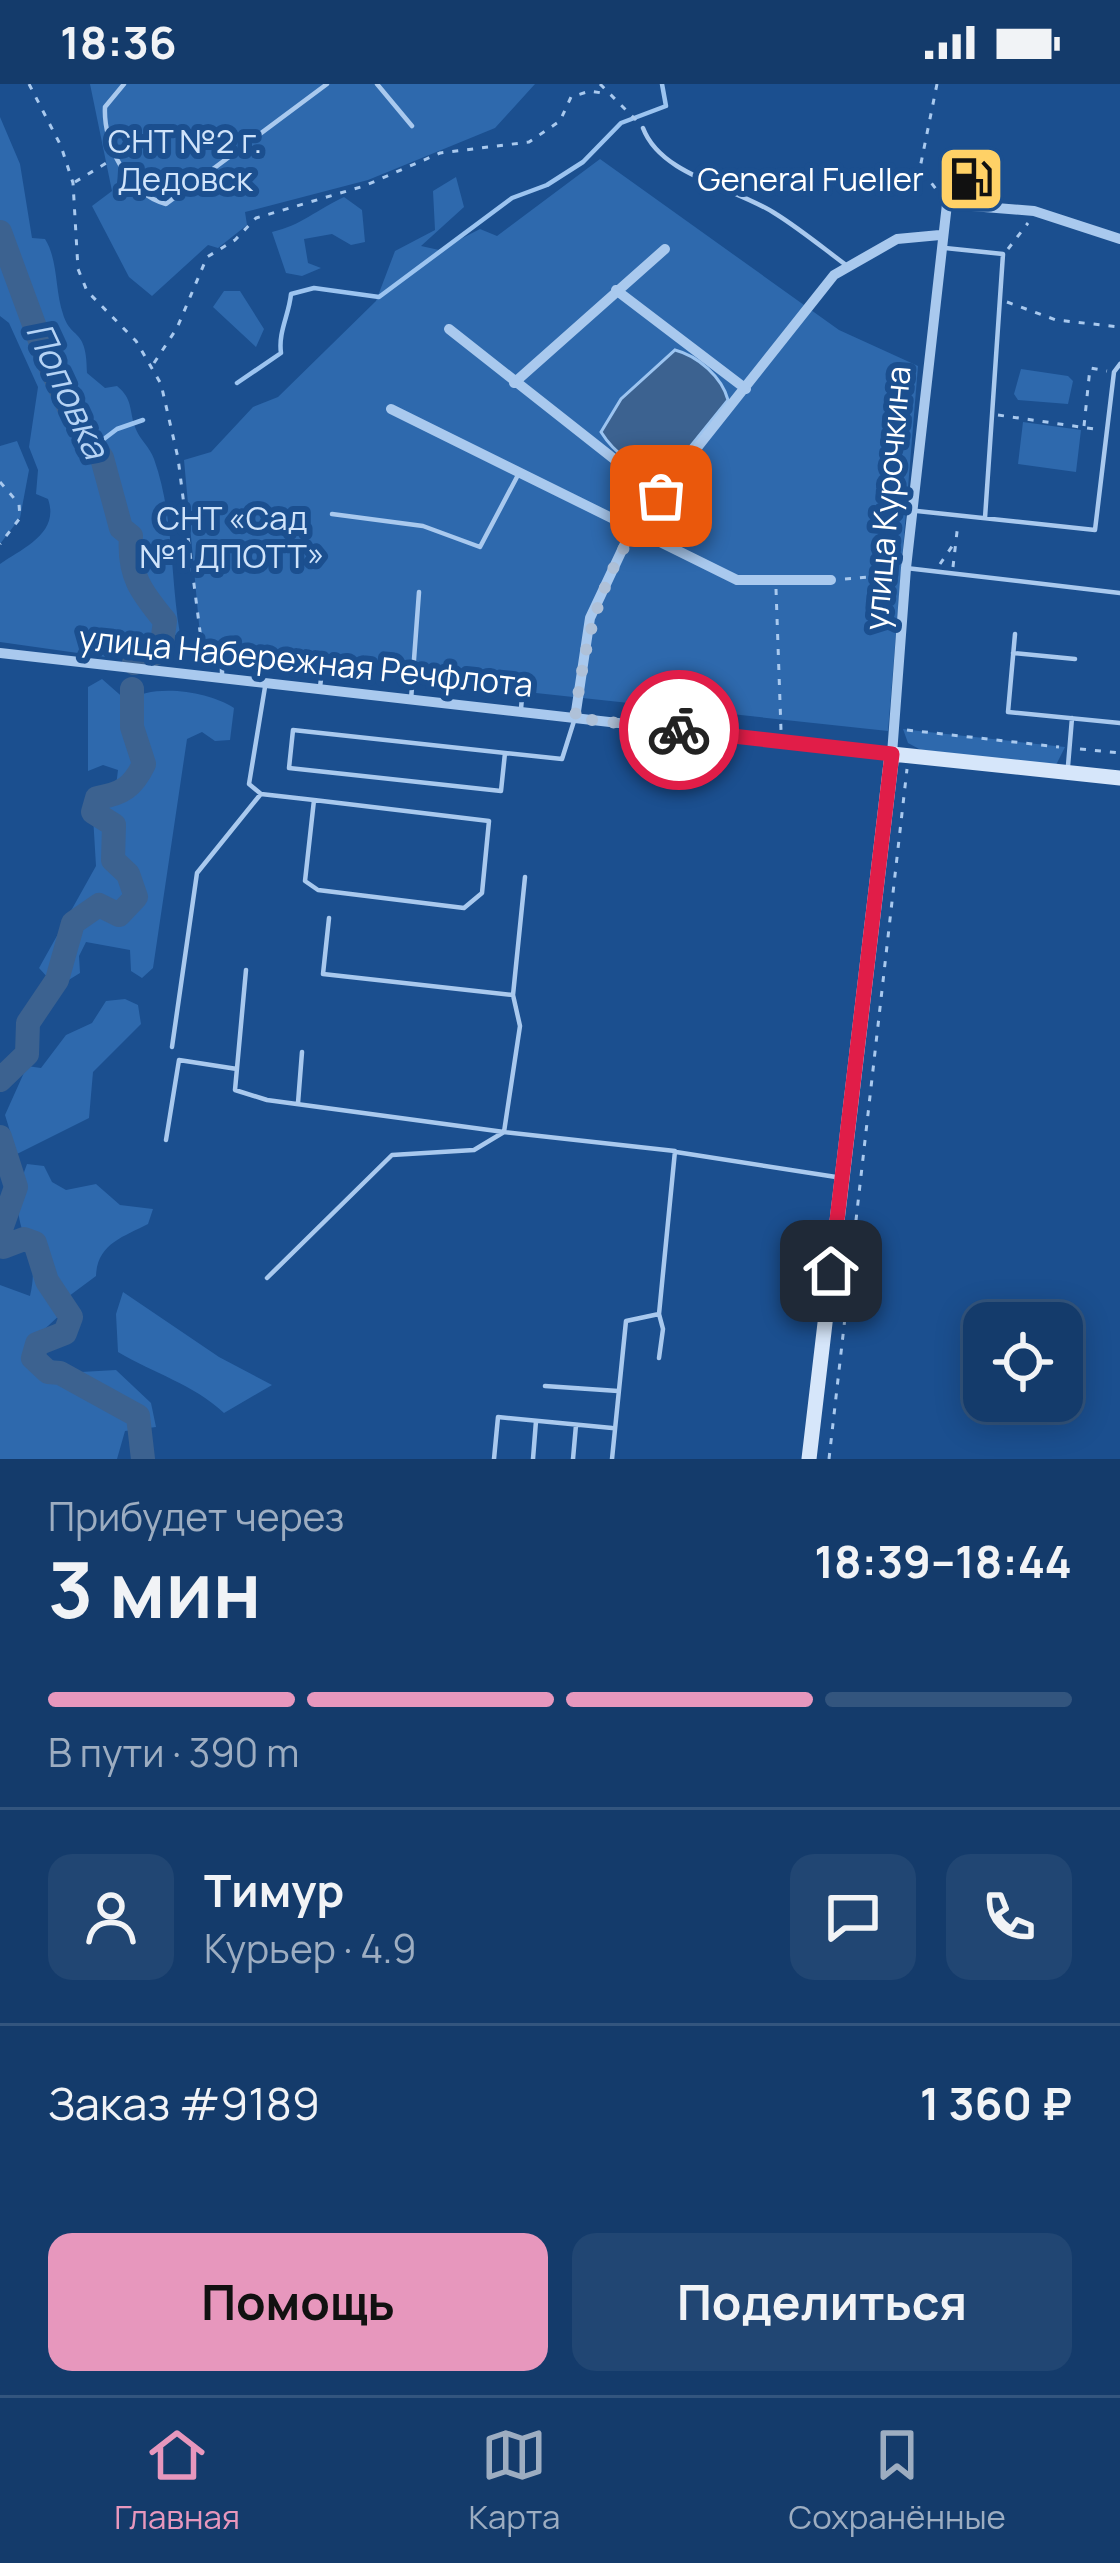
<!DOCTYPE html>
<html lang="ru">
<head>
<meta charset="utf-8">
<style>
	body { margin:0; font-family:Manrope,sans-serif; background:#214673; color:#f1f3f6; height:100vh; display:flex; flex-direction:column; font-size:45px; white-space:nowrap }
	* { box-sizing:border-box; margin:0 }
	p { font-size:39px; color:#9dadc1 }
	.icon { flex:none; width:66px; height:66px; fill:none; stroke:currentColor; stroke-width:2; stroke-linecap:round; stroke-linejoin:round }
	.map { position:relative; height:1375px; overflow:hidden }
	.sheet { display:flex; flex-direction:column; background:#143b6b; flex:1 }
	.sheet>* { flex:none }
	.fabs { position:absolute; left:963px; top:1218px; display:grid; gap:24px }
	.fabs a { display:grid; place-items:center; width:120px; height:120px; border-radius:24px; background:#143b6b; box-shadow:0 6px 30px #0003,0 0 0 3px #33557e; font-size:60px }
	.pin { position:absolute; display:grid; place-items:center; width:102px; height:102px; color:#fff; margin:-51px; border-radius:24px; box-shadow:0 6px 18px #0006 }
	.courier { position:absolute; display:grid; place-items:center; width:120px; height:120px; margin:-60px; border:9px solid #e11d48; border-radius:50%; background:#fff; color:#222; box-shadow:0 3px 15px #0007 }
	.summary em { font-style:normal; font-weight:700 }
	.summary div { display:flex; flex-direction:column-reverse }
	.summary { display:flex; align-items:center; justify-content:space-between; height:204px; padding:0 48px }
	h1 { font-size:78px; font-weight:700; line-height:90px }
	.bar { display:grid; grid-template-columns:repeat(4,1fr); gap:18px 12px; align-content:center; height:144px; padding:0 48px }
	.bar i { height:15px; border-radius:9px; background:#33557e }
	.bar .selected { background:#e797bd }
	.bar p { grid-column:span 4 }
	.line { display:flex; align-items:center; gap:30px; padding:0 48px; border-top:3px solid #33557e }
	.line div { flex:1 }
	.round { display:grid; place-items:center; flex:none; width:126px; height:126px; border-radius:24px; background:#214673 }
	.action { display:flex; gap:24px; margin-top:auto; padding:24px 48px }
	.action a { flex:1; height:138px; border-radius:24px; background:#e797bd; color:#111; font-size:48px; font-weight:700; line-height:138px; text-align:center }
	.action a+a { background:#214673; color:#f1f3f6 }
	.status { display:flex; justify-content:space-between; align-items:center; height:84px; padding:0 60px; background:#143b6b; direction:ltr }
	.status svg { height:33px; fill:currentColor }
	.dock { display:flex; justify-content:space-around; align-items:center; height:168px; border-top:3px solid #33557e; background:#143b6b; font-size:33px; color:#9dadc1 }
	.dock a { display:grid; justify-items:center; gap:6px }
	.dock .selected { color:#e797bd }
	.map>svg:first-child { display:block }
	.green { fill:#2e69ad }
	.water { fill:#3c6290; stroke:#9cc4f0; stroke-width:3 }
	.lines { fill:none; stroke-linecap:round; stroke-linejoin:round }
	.stream { stroke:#9cc4f0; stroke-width:4.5 }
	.river { stroke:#3c6290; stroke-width:24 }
	.path { stroke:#a9c9ee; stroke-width:3; stroke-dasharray:6 9; stroke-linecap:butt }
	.lane { stroke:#a9c9ee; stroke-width:4.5 }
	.street { stroke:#a9c9ee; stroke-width:10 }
	.secondary { stroke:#d6e6fa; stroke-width:15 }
	.done { stroke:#afc1d8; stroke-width:12; stroke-dasharray:0 21.6 }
	.route { stroke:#e11d48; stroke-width:15 }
	.labels { text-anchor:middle; stroke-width:12; stroke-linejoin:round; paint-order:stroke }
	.park-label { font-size:33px; fill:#cfe3fa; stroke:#1b4f8f }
	.poi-label { font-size:33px; fill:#fff; stroke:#1b4f8f; text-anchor:end }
	.street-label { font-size:33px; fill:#fff; stroke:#1b4f8f }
	.water-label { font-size:36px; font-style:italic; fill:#b5d3f5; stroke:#1b4f8f }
</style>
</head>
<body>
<div class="status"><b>18:36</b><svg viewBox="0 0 49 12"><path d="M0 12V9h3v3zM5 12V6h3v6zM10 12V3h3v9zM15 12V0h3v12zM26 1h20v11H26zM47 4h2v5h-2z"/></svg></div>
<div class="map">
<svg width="1120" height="1375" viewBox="0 0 1120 1375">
	<rect width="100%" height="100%" fill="#1b4f8f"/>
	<path class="green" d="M90,0H535L495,44L368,96L245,128L247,141L218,164L208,161L152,212L129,193L92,122L112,107Z
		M0,33L20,80L32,154L45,155C58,175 55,207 63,230C71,257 87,242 87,289L105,304L117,302C133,315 129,326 135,343C139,355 150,363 154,375C174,431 170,492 180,550L156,554L113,574L0,558V480C23,464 60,449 48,415L36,410L38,386L29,363L38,303L9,239L0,232Z
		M600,75L839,246L918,282L888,647L202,573L184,376L211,368L253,323L278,313L376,217L395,167L435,146L433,107L456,93L464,123L421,162L439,166L480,145L497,152Z
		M344,113L362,126L365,158L351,161L332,150L304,155L308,179L321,184L302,192L286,189L272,148C302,141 316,126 344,113Z
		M224,207H240L264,245L256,263L213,223Z
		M1021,285L1068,292L1073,297L1068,320L1018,316L1014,310Z
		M1023,338L1081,346L1076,388L1018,380Z
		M17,357L29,386L20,434L0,460V362Z
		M102,595L127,617C153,599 208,607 234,624L230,656L215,657L202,648L187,655L153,884L142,894L131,887L130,866L86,858L79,872L80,889L67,897L50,896L39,884L96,782L93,732L116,702L118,686L103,681L88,687V603Z
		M903,645L919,647L1065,663L1056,681L921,666L908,659Z
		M125,915L138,921L141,940L93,988L89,1034L17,1070L5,1031L27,982L41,984L66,951L92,939L106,917Z
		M27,1080L44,1082L52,1098L66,1106L96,1100L120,1121L153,1125L148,1140C123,1153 97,1160 96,1192L61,1218L63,1228L34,1255L40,1271L81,1288L116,1286L151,1319L156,1343L125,1347L117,1375H0V1201L30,1212C44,1153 0,1150 27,1080Z
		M123,1208L219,1273L272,1301L224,1329C193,1300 155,1290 118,1268L116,1230Z"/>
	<path class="water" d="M675,266C698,272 722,293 728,316L673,384L664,391C639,388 614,369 601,348L621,315Z"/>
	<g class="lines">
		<path class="stream" d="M237,299L281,269C278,248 289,231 291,210L314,204L379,213L512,114L547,101L583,78L621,39L666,22L662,0
			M92,364L117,345L143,336"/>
		<path class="river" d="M0,148L46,273L69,324L102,374L121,444L131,452C128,491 141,508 165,537L161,567L134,579
			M0,996L27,970L28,939L57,896L73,839L99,821L119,831L136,813L128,790L113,776L114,741L93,728L97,714C122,710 133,703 144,680L132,643V605
			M0,1053L16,1103L0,1148
			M0,1159L3,1163L24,1155L35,1159L47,1197L71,1233L65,1249L37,1260L33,1274L48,1288L60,1289L138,1332L143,1375"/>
		<path class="path" d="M29,0L61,62L73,99L78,185L87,207L136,257L161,300L178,374L204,579
			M600,0L637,37
			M937,0L920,84L939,109
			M75,98L108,78
			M1008,165L1028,139
			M1007,218L1056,236L1120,243
			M154,279L177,244L207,173L235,156L256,134L364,102L440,69L529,58L560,37L571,13L590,7L608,10
			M998,331L1101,346
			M1084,342L1090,284L1107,287
			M0,398L19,420L20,434L0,460
			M940,480L955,458
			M953,483L958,439
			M845,495L895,491
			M776,505L781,646
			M907,646L1059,663
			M1080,665L1120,669
			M829,1375L907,685"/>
		<path class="lane" d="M124,0L105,23C103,60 128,110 166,120L327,0
			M377,0L412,42
			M643,44C661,92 735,103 776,130C800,145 823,164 846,181
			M945,164L1003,170L985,434
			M917,427L1095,446L1114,288L1120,280
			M332,430L423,442L480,463L518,391
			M906,484L1120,509
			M1015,550L1008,628L1120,639
			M1013,569L1075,575
			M222,593V569
			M265,603L249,700L261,710L314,716L305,797L318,806L464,824L482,809L489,737L314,716
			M320,603L323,579
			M411,616L419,508
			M521,625L523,601
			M505,669L501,707L289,684L293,646L562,675L574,637
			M1068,682L1072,634
			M329,834L323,890L513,911
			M246,886L235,1006L267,1016L504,1048L520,942L513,911L525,793
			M172,963L197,789L260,711
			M298,1019L302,968
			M166,1056L179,976L237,985
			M676,1068L836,1093
			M267,1194L392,1071L474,1066L504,1048L675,1067L659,1230
			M545,1302L618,1307
			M494,1375L498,1333L612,1344
			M533,1375L536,1337
			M573,1375L576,1341
			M612,1375L626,1237L659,1230L663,1245L659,1274"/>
		<path class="street" d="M616,206L746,305
			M449,245L661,412
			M514,299L665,165
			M391,325L737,496H831
			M0,569L892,670L906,484L947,120L1034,127L1120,155
			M575,634L590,534L631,447L834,191L897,155L940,151"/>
		<path class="secondary" d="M809,1375L892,670L1120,694"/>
	</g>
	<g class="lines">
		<path class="done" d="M661,412C603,479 586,547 575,634L679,646"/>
		<path class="route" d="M679,646L892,670L831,1187"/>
	</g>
	<defs>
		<g id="fuel-square" transform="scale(3.45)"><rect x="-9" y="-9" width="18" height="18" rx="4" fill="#ffd166" stroke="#1b4f8f"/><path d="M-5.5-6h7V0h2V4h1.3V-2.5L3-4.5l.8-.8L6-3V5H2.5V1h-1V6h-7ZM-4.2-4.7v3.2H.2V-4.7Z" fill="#111"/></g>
	</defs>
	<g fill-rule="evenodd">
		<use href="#fuel-square" x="971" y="95"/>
	</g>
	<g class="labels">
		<g class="park-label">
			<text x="185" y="69">СНТ №2 г.<tspan x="185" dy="38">Дедовск</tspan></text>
			<text x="232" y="446">СНТ «Сад<tspan x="232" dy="38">№1 ДПОТТ»</tspan></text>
		</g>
		<g class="poi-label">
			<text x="924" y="107">General Fueller</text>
		</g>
		<g class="street-label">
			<text transform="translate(887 414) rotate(-85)" y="12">улица Курочкина</text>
			<text transform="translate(306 577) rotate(6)" y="12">улица Набережная Речфлота</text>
		</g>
		<g class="water-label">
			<text transform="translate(68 306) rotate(65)" y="13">Поповка</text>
		</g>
	</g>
</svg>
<div class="fabs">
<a><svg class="icon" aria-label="locate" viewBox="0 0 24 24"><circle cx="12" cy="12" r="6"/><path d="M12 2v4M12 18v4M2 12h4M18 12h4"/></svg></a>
</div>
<div class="pin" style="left:661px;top:412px;background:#ea580c"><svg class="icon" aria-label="bag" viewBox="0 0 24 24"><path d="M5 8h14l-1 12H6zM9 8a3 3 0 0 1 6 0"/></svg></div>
<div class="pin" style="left:831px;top:1187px;background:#1f2937"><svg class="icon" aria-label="home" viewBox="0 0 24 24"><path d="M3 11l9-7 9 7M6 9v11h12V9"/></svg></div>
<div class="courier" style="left:679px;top:646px"><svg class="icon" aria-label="bike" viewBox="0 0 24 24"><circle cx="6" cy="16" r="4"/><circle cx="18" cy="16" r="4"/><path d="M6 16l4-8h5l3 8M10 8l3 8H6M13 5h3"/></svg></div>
</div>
<section class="sheet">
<div class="summary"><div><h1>3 мин</h1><p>Прибудет через</p></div><em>18:39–18:44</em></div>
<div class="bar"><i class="selected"></i><i class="selected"></i><i class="selected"></i><i></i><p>В пути · 390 m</p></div>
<div class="line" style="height:216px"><a class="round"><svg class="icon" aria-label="person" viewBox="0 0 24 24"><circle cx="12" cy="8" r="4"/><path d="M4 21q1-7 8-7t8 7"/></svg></a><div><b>Тимур</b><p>Курьер · 4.9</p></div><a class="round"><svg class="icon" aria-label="chat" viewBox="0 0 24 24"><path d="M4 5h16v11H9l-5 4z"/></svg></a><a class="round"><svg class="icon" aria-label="phone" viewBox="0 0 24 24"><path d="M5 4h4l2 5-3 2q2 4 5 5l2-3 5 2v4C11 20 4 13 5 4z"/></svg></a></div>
<div class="line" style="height:156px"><div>Заказ #9189</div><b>1 360 ₽</b></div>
<div class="action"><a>Помощь</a><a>Поделиться</a></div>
</section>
<nav class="dock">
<a class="selected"><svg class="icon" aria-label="home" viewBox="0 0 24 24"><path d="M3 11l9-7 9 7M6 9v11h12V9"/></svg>Главная</a>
<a><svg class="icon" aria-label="map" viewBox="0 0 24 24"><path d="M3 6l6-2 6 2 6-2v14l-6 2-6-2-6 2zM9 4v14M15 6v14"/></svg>Карта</a>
<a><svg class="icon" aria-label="saved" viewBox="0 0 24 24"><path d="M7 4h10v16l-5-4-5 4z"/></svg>Сохранённые</a>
</nav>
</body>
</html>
